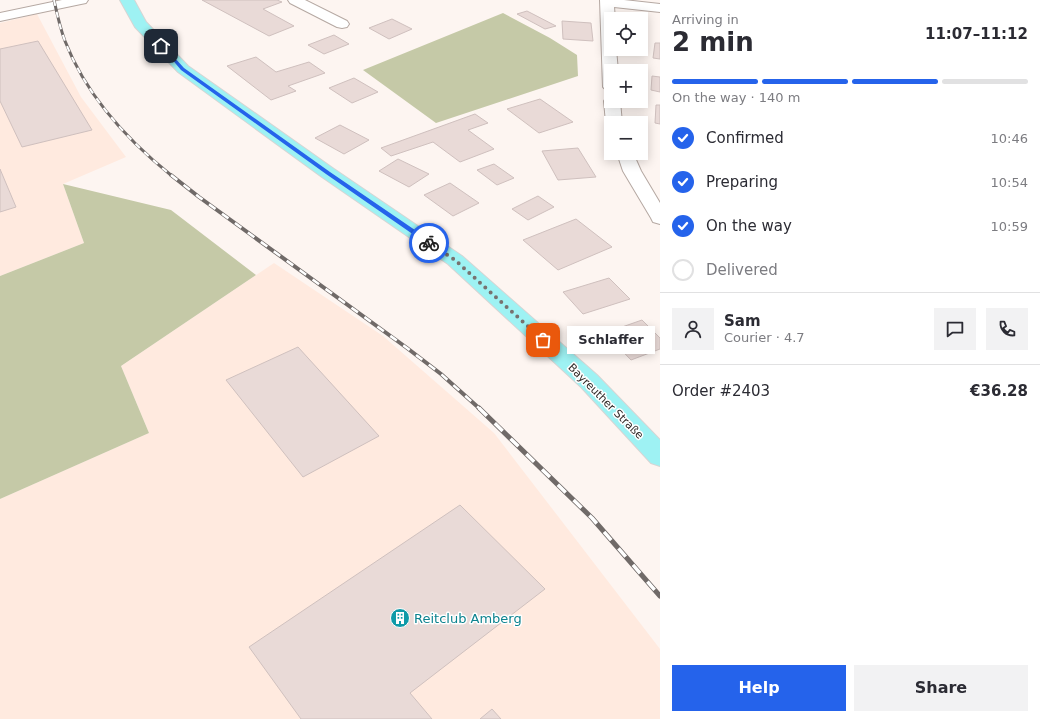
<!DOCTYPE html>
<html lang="en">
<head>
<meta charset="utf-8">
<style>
	body { margin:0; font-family:"DejaVu Sans",sans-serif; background:#f2f2f3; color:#2b2b33; height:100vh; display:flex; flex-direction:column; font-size:15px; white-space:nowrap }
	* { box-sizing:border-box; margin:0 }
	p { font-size:13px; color:#7c7c81 }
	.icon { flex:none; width:22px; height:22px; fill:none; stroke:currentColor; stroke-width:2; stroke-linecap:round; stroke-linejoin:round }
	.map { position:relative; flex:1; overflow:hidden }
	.sheet { display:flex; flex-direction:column; background:#fff; width:380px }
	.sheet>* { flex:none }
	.tools { position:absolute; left:604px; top:12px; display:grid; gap:8px }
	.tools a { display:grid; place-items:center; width:44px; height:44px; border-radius:0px; background:#fff; box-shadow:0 2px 10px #0003; font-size:20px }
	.pin { position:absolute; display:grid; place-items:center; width:34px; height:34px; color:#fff; margin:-17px; border-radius:8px; box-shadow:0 2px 6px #0006 }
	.courier { position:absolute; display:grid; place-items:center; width:40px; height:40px; margin:-20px; border:3px solid #2563eb; border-radius:50%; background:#fff; color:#222; box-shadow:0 1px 5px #0007 }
	.bubble { position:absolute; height:28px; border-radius:0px; background:#fff; box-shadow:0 2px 10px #0003; font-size:13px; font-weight:700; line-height:28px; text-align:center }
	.overview em { font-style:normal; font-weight:700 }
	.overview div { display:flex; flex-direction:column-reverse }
	.overview { display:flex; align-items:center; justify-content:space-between; height:68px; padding:0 12px }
	h1 { font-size:26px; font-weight:700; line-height:30px }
	.bar { display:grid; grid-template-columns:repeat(4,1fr); gap:6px 4px; align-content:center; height:48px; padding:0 12px }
	.bar i { height:5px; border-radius:3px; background:#e1e1e2 }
	.bar .active { background:#2563eb }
	.bar p { grid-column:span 4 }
	.line { display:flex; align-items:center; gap:10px; padding:0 12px; border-top:1px solid #e1e1e2 }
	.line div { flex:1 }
	.round { display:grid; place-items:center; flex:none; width:42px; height:42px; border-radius:0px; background:#f2f2f3 }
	ol { padding:0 12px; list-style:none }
	li { display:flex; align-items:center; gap:12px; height:44px }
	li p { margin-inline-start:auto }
	li .icon { padding:4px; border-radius:50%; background:#2563eb; color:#fff; stroke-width:4 }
	li:last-child { color:#7c7c81 }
	li i { width:22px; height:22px; border:2px solid #e1e1e2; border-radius:50% }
	.action { display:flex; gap:8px; margin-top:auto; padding:8px 12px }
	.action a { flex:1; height:46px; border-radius:0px; background:#2563eb; color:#fff; font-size:16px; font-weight:700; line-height:46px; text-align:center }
	.action a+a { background:#f2f2f3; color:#2b2b33 }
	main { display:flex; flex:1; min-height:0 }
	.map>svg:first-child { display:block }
	.built { fill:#ffeadf }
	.green { fill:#c5c9a7 }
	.building { fill:#e9dad7; stroke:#cfc0be }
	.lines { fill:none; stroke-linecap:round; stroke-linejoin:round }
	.minor-casing { stroke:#b5a8a2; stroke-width:2 }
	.major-casing { stroke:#d6d5d4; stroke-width:2 }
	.minor { fill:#fff; fill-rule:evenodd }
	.major { fill:#9ef2f3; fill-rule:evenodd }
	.rail-far2-casing { stroke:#706a68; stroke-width:3 }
	.rail-far1-casing { stroke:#706a68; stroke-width:4 }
	.rail-casing { stroke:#706a68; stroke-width:5 }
	.rail-far2 { stroke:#fff; stroke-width:2; stroke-dasharray:6; stroke-linecap:butt }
	.rail-far1 { stroke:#fff; stroke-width:2.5; stroke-dasharray:8; stroke-linecap:butt }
	.rail { stroke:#fff; stroke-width:3.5; stroke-dasharray:11; stroke-linecap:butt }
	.route { fill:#2563eb }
	.done { stroke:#787270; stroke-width:4; stroke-dasharray:0 7.2 }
	.labels { text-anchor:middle; stroke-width:3; stroke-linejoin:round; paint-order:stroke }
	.street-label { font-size:11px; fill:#312c2a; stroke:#fff }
	.near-culture-label { font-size:13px; fill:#0d838f; stroke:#fff; text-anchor:start }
</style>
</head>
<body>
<main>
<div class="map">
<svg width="660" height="719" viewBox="0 0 660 719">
	<rect width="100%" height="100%" fill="#fdf5f1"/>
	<path class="built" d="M37,14L81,97L126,157L63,184L84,243L0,276V23Z
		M274,263L383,336L494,433L660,649V719H0V499L149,433L121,366Z"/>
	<path class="green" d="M503,13L550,38L577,55L578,76L436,123L363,70Z
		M63,184L171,210L256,275L121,366L149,433L0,499V276L84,243Z"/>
	<path class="building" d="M202,0H277L282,2L263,9L294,26L269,36Z
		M527,11L556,26L545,29L517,14Z
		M392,19L412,29L389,39L369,28Z
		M562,21L591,23L593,41L563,39Z
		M334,35L349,44L324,54L308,45Z
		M38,41L92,130L22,147L0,101V49Z
		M655,43H660V59L653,58Z
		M256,57L276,72L309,62L325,73L288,86L296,91L271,100L227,66Z
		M652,76L660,77V92L651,90Z
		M354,78L378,92L352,103L329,88Z
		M540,99L573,122L539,133L507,109Z
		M656,105H660V124L655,123Z
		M475,114L488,123L468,130L494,149L460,162L433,142L391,156L381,148Z
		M340,125L369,140L344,154L315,138Z
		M578,148L596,177L558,180L542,151Z
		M398,159L429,174L409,187L379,171Z
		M494,164L514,178L497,185L477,170Z
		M0,169L16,207L0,212Z
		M450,183L479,203L453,216L424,195Z
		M538,196L554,207L528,220L512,209Z
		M576,219L612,247L558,270L523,240Z
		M609,278L630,299L583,314L563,292Z
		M642,320L660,338V349L631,360L605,333Z
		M298,347L379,436L303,477L226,380Z
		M460,505L545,589L410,693L432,719H301L249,647Z
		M492,709L501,719H480Z"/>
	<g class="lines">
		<g class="minor-casing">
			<path id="minor" d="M62,0H88L86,3L81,4L0,21V13Z
				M288,0H305L347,21L349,24L347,27L342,28L337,27L290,3Z
				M600,0H624L660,4V12L614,7L615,19H611V49H616L618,71H611V92L606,90L603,87Z
				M611,97V101H620L622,123H611V127L606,123L604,101L606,98Z
				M617,153H633L641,171L660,203V224L653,222L651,218L623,171Z"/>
		</g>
		<g class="major-casing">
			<path id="major" d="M120,0H134L146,22L188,66L334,169L462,256L597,375L660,440V466L651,463L581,387L448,264L322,177L178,72L135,27Z"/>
		</g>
		<use href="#minor" class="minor"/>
		<use href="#major" class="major"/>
		<g class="rail-far2-casing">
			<path id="rail-far2" d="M54,0C57,14 60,28 65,41C86,95 127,140 172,176"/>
		</g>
		<g class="rail-far1-casing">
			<path id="rail-far1" d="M171,175L199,197L407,348L441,374L480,409"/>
		</g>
		<g class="rail-casing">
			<path id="rail" d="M479,408L592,518L660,596"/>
		</g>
		<use href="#rail-far2" class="rail-far2"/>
		<use href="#rail-far1" class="rail-far1"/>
		<use href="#rail" class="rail"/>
	</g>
	<path class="route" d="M160,45H163L184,68L330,172L431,241V244H427L326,174L181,70Z"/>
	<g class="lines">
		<path class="done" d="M429,243L455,260L543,340"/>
	</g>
	<defs>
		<g id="building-disc" transform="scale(1)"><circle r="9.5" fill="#0f9aa8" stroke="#fff"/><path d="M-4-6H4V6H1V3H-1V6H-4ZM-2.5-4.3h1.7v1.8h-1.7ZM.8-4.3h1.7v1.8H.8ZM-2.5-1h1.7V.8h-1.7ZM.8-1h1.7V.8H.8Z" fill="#fff"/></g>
	</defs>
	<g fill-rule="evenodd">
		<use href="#building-disc" x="400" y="618"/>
	</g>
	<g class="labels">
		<g class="street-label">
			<text transform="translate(606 401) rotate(45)" y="4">Bayreuther Straße</text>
		</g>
		<g class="near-culture-label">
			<text x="414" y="623">Reitclub Amberg</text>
		</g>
	</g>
</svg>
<div class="tools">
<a><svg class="icon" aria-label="locate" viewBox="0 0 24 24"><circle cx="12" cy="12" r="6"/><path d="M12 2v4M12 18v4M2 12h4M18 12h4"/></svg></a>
<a>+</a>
<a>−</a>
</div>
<div class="pin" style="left:543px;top:340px;background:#ea580c"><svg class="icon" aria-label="bag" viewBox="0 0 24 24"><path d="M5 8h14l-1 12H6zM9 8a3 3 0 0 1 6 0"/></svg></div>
<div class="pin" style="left:161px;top:46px;background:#1f2937"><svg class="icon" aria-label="home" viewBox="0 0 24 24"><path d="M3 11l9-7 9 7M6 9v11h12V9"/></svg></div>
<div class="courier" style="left:429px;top:243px"><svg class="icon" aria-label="bike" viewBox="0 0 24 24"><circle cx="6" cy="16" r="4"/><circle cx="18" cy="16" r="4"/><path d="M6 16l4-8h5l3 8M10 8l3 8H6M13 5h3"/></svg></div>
<div class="bubble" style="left:567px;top:326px;width:88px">Schlaffer</div>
</div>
<section class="sheet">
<div class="overview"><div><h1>2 min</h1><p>Arriving in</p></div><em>11:07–11:12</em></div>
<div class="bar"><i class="active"></i><i class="active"></i><i class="active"></i><i></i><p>On the way · 140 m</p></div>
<ol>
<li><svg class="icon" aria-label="check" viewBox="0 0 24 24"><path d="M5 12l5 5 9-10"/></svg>Confirmed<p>10:46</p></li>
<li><svg class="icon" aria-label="check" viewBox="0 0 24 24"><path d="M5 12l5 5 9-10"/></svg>Preparing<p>10:54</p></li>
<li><svg class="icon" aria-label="check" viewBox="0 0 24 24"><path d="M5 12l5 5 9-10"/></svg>On the way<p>10:59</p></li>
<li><i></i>Delivered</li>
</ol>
<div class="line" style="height:72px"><a class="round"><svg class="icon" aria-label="person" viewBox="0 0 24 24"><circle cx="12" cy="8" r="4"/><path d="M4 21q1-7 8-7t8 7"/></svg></a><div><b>Sam</b><p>Courier · 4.7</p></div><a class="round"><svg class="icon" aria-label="chat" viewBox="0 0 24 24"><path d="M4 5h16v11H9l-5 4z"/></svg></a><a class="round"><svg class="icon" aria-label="phone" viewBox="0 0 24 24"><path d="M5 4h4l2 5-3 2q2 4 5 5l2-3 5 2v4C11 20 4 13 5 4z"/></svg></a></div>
<div class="line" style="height:52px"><div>Order #2403</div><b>€36.28</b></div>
<div class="action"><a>Help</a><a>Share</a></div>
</section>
</main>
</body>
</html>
